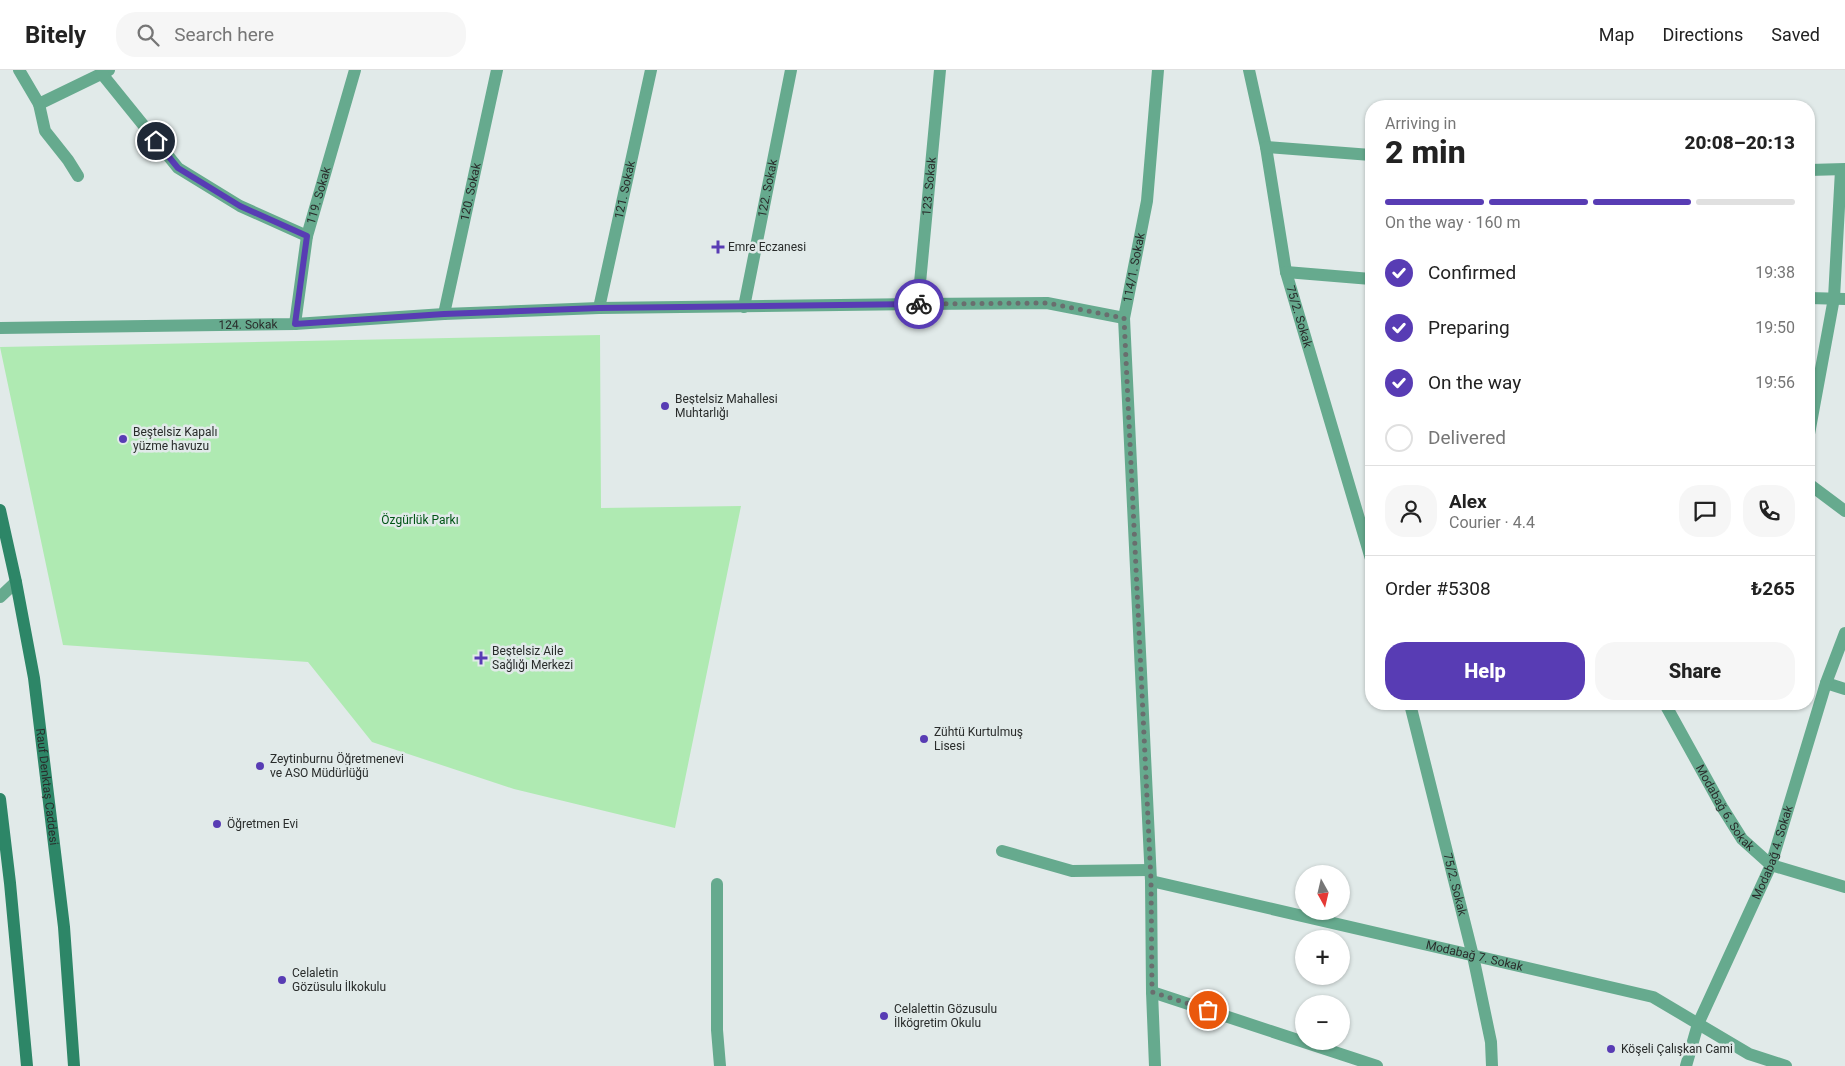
<!DOCTYPE html>
<html lang="en">
<head>
<meta charset="utf-8">
<style>
	body { margin:0; font-family:Roboto,sans-serif; background:#f6f6f6; color:#222; height:100vh; display:flex; flex-direction:column; font-size:19px; white-space:nowrap }
	* { box-sizing:border-box; margin:0 }
	p { font-size:16px; color:#767676 }
	.icon { flex:none; width:28px; height:28px; fill:none; stroke:currentColor; stroke-width:2; stroke-linecap:round; stroke-linejoin:round }
	.map { position:relative; flex:1; overflow:hidden }
	.sheet { position:absolute; left:1365px; top:30px; width:450px; height:610px; display:flex; flex-direction:column; background:#fff; border-radius:20px; box-shadow:0 1px 4px #0004 }
	.sheet>* { flex:none }
	.needle { width:32px; rotate:172deg }
	.controls { position:absolute; left:1295px; top:795px; display:grid; gap:10px }
	.controls a { display:grid; place-items:center; width:55px; height:55px; border-radius:50%; background:#fff; box-shadow:0 1px 4px #0004; font-size:25px }
	.pin { position:absolute; display:grid; place-items:center; width:42px; height:42px; color:#fff; margin:-21px; border:2px solid #fff; border-radius:50%; box-shadow:0 1px 5px #0007 }
	.courier { position:absolute; display:grid; place-items:center; width:50px; height:50px; margin:-25px; border:4px solid #583cb4; border-radius:50%; background:#fff; color:#222; box-shadow:0 1px 6px #0007 }
	.head em { font-style:normal; font-weight:800 }
	.head div { display:flex; flex-direction:column-reverse }
	.head { display:flex; align-items:center; justify-content:space-between; height:85px; padding:0 20px }
	h1 { font-size:32px; font-weight:800; line-height:38px }
	.bar { display:grid; grid-template-columns:repeat(4,1fr); gap:8px 5px; align-content:center; height:60px; padding:0 20px }
	.bar i { height:6px; border-radius:4px; background:#e0e0e0 }
	.bar .current { background:#583cb4 }
	.bar p { grid-column:span 4 }
	.line { display:flex; align-items:center; gap:12px; padding:0 20px; border-top:1px solid #e0e0e0 }
	.line div { flex:1 }
	.round { display:grid; place-items:center; flex:none; width:52px; height:52px; border-radius:20px; background:#f6f6f6 }
	ol { padding:0 20px; list-style:none }
	li { display:flex; align-items:center; gap:15px; height:55px }
	li p { margin-inline-start:auto }
	li .icon { padding:5px; border-radius:50%; background:#583cb4; color:#fff; stroke-width:4 }
	li:last-child { color:#767676 }
	li i { width:28px; height:28px; border:2px solid #e0e0e0; border-radius:50% }
	.action { display:flex; gap:10px; margin-top:auto; padding:10px 20px }
	.action a { flex:1; height:58px; border-radius:20px; background:#583cb4; color:#fff; font-size:20px; font-weight:800; line-height:58px; text-align:center }
	.action a+a { background:#f6f6f6; color:#222 }
	header { display:flex; align-items:center; gap:30px; box-sizing:border-box; height:70px; padding:0 25px; background:#fff; border-bottom:1px solid #e0e0e0 }
	header strong { font-size:24px }
	nav { display:flex; gap:28px; margin-inline-start:auto; font-size:18px }
	.search { width:350px; height:45px; background:#f6f6f6; display:flex; align-items:center; gap:12px; box-sizing:border-box; padding:0 18px; border-radius:20px; color:#767676; font-size:19px }
	.map>svg:first-child { display:block }
	.green { fill:#afeab2 }
	.lines { fill:none; stroke-linecap:round; stroke-linejoin:round }
	.lane { stroke:#66aa8e; stroke-width:12 }
	.street { stroke:#66aa8e; stroke-width:12 }
	.secondary { stroke:#2d8667; stroke-width:12 }
	.done { stroke:#696e6e; stroke-width:5; stroke-dasharray:0 9 }
	.route { stroke:#583cb4; stroke-width:6 }
	.poi-dot { fill:#583cb4; stroke:#e1eae9; stroke-width:2 }
	.labels { text-anchor:middle; stroke-width:5; stroke-linejoin:round; paint-order:stroke }
	.street-label { font-size:12px; fill:#292c2b; stroke:#e1eae9 }
	.poi-label { font-size:12px; fill:#292c2b; stroke:#e1eae9; text-anchor:start }
	.park-label { font-size:12px; fill:#005516; stroke:#e1eae9 }
</style>
</head>
<body>
<header>
<strong>Bitely</strong>
<div class="search"><svg class="icon" aria-label="search" viewBox="0 0 24 24"><circle cx="10" cy="10" r="6"/><path d="M15 15l6 6"/></svg>Search here</div>
<nav><a>Map</a><a>Directions</a><a>Saved</a></nav>
</header>
<div class="map">
<svg width="1845" height="996" viewBox="0 0 1845 996">
	<rect width="100%" height="100%" fill="#e1eae9"/>
	<path class="green" d="M600,265L601,438L741,436L675,758L514,719L372,672L308,592L63,575L0,277Z"/>
	<g class="lines">
		<path class="lane" d="M39,34L45,61L68,90L78,106
			M1002,781L1072,801L1150,800
			M717,814V960L720,996"/>
		<g class="street">
			<path d="M19,0L39,34L109,0"/>
			<path id="s1" d="M1249,0L1266,77L1286,202L1371,489"/>
			<path d="M102,4L178,98L240,136L307,166"/>
			<path d="M1266,77L1371,85"/>
			<path d="M1809,100L1845,99"/>
			<path d="M1286,202L1371,209"/>
			<path d="M1809,228L1845,229"/>
			<path id="s2" d="M918,234L940,0"/>
			<path id="s3" d="M744,237L791,0"/>
			<path id="s4" d="M599,238L651,0"/>
			<path id="s5" d="M444,244L497,0"/>
			<path id="s6" d="M295,254L307,166L355,0"/>
			<path id="s7" d="M0,258L295,254L444,244L599,238L918,234L1047,233L1124,248"/>
			<path d="M1809,364L1834,228L1841,100"/>
			<path d="M1809,414L1845,441"/>
			<path d="M0,527L16,512"/>
			<path d="M1826,613L1845,619"/>
			<path id="s8" d="M1410,634L1473,886L1491,972L1492,996"/>
			<path id="s9" d="M1665,634L1722,737L1742,769L1771,795L1845,817"/>
			<path id="s10" d="M1151,811L1653,927L1749,984L1786,996"/>
			<path d="M1152,922L1377,996"/>
			<path id="s11" d="M1155,996L1152,922L1151,811L1124,248L1147,131L1158,0"/>
			<path id="s12" d="M1686,996L1698,954L1771,795L1826,613L1845,563"/>
		</g>
		<g class="secondary">
			<path id="s13" d="M0,440L16,512L34,608L64,857L74,996"/>
			<path d="M0,729L10,813L27,996"/>
		</g>
	</g>
	<g class="lines">
		<path class="done" d="M919,234L1047,233L1124,248L1151,811L1152,922L1208,940"/>
		<path class="route" d="M156,71L178,98L240,136L307,166L295,254L444,244L599,238L919,234"/>
	</g>
	<g class="poi-dot">
		<path d="M715.5 169.5h5v5h5v5h-5v5h-5v-5h-5v-5h5z"/>
		<circle cx="665" cy="336" r="5"/>
		<circle cx="123" cy="369" r="5"/>
		<path d="M478.5 580.5h5v5h5v5h-5v5h-5v-5h-5v-5h5z"/>
		<circle cx="924" cy="669" r="5"/>
		<circle cx="260" cy="696" r="5"/>
		<circle cx="217" cy="754" r="5"/>
		<circle cx="282" cy="910" r="5"/>
		<circle cx="884" cy="946" r="5"/>
		<circle cx="1611" cy="979" r="5"/>
	</g>
	<g class="labels">
		<g class="street-label">
			<text dy="4" stroke="none"><textPath href="#s2" startOffset="118">123. Sokak</textPath></text>
			<text dy="4" stroke="none"><textPath href="#s3" startOffset="121">122. Sokak</textPath></text>
			<text dy="4" stroke="none"><textPath href="#s4" startOffset="121">121. Sokak</textPath></text>
			<text dy="4" stroke="none"><textPath href="#s5" startOffset="125">120. Sokak</textPath></text>
			<text dy="4" stroke="none"><textPath href="#s6" startOffset="131">119. Sokak</textPath></text>
			<text dy="4" stroke="none"><textPath href="#s11" startOffset="800">114/1. Sokak</textPath></text>
			<text dy="4" stroke="none"><textPath href="#s1" startOffset="252">75/2. Sokak</textPath></text>
			<text dy="4" stroke="none"><textPath href="#s7" startOffset="248">124. Sokak</textPath></text>
			<text dy="4" stroke="none"><textPath href="#s13" startOffset="281">Rauf Denktaş Caddesi</textPath></text>
			<text dy="4" stroke="none"><textPath href="#s9" startOffset="120">Modabağ 6. Sokak</textPath></text>
			<text dy="4" stroke="none"><textPath href="#s12" startOffset="231">Modabağ 4. Sokak</textPath></text>
			<text dy="4" stroke="none"><textPath href="#s8" startOffset="186">75/2. Sokak</textPath></text>
			<text dy="4" stroke="none"><textPath href="#s10" startOffset="332">Modabağ 7. Sokak</textPath></text>
		</g>
		<g class="poi-label">
			<text x="728" y="181">Emre Eczanesi</text>
			<text x="675" y="333">Beştelsiz Mahallesi<tspan x="675" dy="14">Muhtarlığı</tspan></text>
			<text x="133" y="366">Beştelsiz Kapalı<tspan x="133" dy="14">yüzme havuzu</tspan></text>
			<text x="492" y="585">Beştelsiz Aile<tspan x="492" dy="14">Sağlığı Merkezi</tspan></text>
			<text x="934" y="666">Zühtü Kurtulmuş<tspan x="934" dy="14">Lisesi</tspan></text>
			<text x="270" y="693">Zeytinburnu Öğretmenevi<tspan x="270" dy="14">ve ASO Müdürlüğü</tspan></text>
			<text x="227" y="758">Öğretmen Evi</text>
			<text x="292" y="907">Celaletin<tspan x="292" dy="14">Gözüsulu İlkokulu</tspan></text>
			<text x="894" y="943">Celalettin Gözusulu<tspan x="894" dy="14">İlkögretim Okulu</tspan></text>
			<text x="1621" y="983">Köşeli Çalışkan Cami</text>
		</g>
		<g class="park-label">
			<text x="420" y="454">Özgürlük Parkı</text>
		</g>
	</g>
</svg>
<div class="controls">
<a><svg class="needle" viewBox="-14 -14 28 28"><path d="M0-13l5 13h-10z" fill="#e53935"/><path d="M0 13l5-13h-10z" fill="#767676"/></svg></a>
<a>+</a>
<a>−</a>
</div>
<div class="pin" style="left:1208px;top:940px;background:#ea580c"><svg class="icon" aria-label="bag" viewBox="0 0 24 24"><path d="M5 8h14l-1 12H6zM9 8a3 3 0 0 1 6 0"/></svg></div>
<div class="pin" style="left:156px;top:71px;background:#1f2937"><svg class="icon" aria-label="home" viewBox="0 0 24 24"><path d="M3 11l9-7 9 7M6 9v11h12V9"/></svg></div>
<div class="courier" style="left:919px;top:234px"><svg class="icon" aria-label="bike" viewBox="0 0 24 24"><circle cx="6" cy="16" r="4"/><circle cx="18" cy="16" r="4"/><path d="M6 16l4-8h5l3 8M10 8l3 8H6M13 5h3"/></svg></div>
<section class="sheet">
<div class="head"><div><h1>2 min</h1><p>Arriving in</p></div><em>20:08–20:13</em></div>
<div class="bar"><i class="current"></i><i class="current"></i><i class="current"></i><i></i><p>On the way · 160 m</p></div>
<ol>
<li><svg class="icon" aria-label="check" viewBox="0 0 24 24"><path d="M5 12l5 5 9-10"/></svg>Confirmed<p>19:38</p></li>
<li><svg class="icon" aria-label="check" viewBox="0 0 24 24"><path d="M5 12l5 5 9-10"/></svg>Preparing<p>19:50</p></li>
<li><svg class="icon" aria-label="check" viewBox="0 0 24 24"><path d="M5 12l5 5 9-10"/></svg>On the way<p>19:56</p></li>
<li><i></i>Delivered</li>
</ol>
<div class="line" style="height:90px"><a class="round"><svg class="icon" aria-label="person" viewBox="0 0 24 24"><circle cx="12" cy="8" r="4"/><path d="M4 21q1-7 8-7t8 7"/></svg></a><div><b>Alex</b><p>Courier · 4.4</p></div><a class="round"><svg class="icon" aria-label="chat" viewBox="0 0 24 24"><path d="M4 5h16v11H9l-5 4z"/></svg></a><a class="round"><svg class="icon" aria-label="phone" viewBox="0 0 24 24"><path d="M5 4h4l2 5-3 2q2 4 5 5l2-3 5 2v4C11 20 4 13 5 4z"/></svg></a></div>
<div class="line" style="height:65px"><div>Order #5308</div><b>₺265</b></div>
<div class="action"><a>Help</a><a>Share</a></div>
</section>
</div>
</body>
</html>
